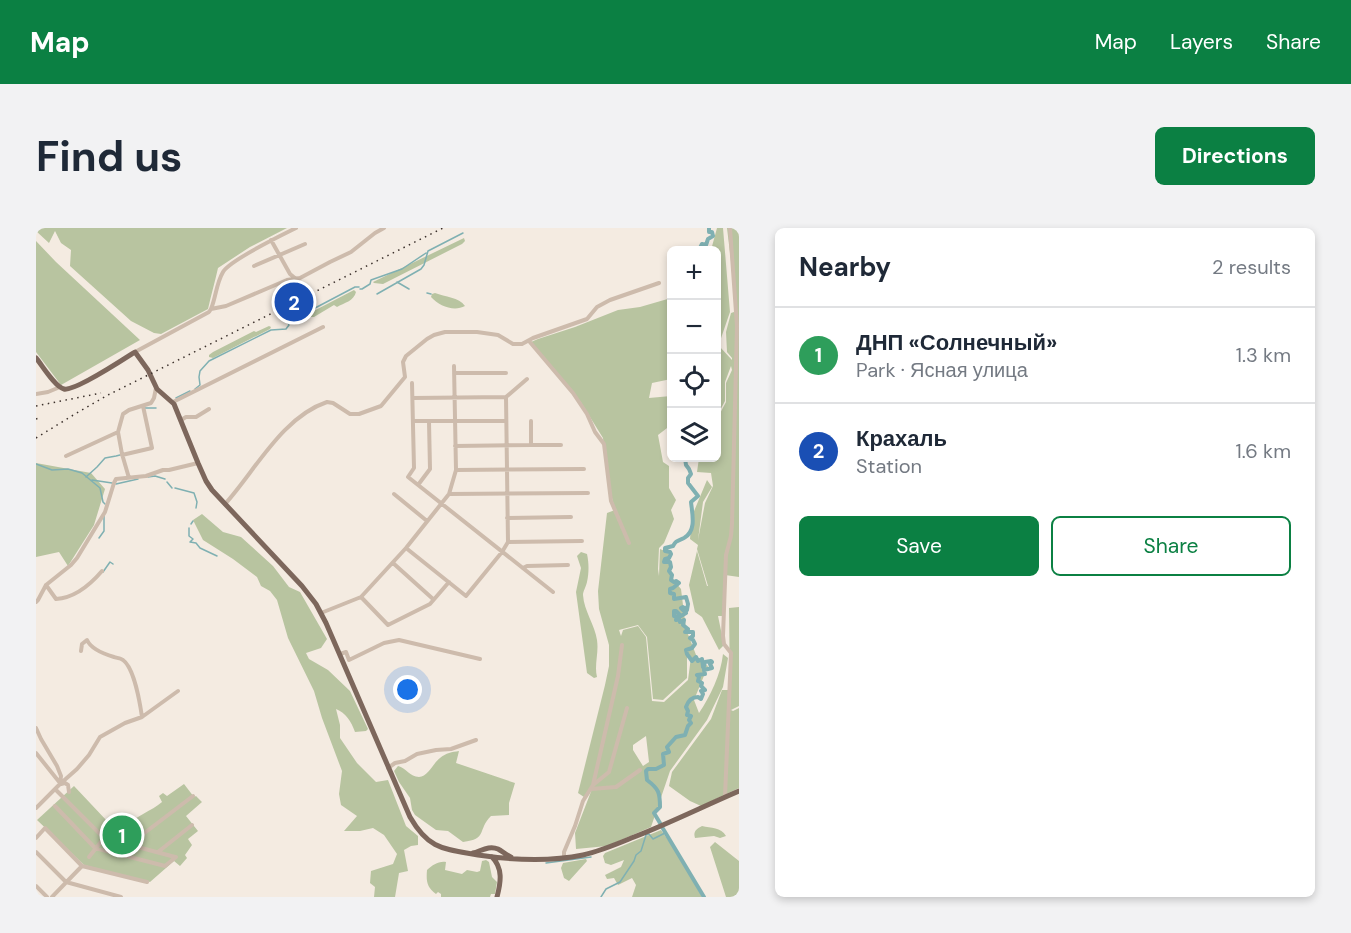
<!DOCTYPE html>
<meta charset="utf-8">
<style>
body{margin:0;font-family:"DM Sans",sans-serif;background:#f2f2f3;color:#1f2937}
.controls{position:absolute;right:18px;top:18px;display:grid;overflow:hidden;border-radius:9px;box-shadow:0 3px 9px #0003}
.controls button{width:54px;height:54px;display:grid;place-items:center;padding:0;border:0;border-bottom:2px solid #e0e1e3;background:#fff;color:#1f2937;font:30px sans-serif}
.you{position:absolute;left:372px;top:462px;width:21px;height:21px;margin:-15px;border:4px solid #fff;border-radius:50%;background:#1a73e8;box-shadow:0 0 0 9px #1a73e833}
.badge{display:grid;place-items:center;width:39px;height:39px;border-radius:50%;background:#0b8043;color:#fff;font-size:20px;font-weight:700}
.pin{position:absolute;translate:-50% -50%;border:3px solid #fff;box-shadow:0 2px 6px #0006}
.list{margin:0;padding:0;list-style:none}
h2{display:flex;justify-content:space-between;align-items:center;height:78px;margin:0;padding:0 24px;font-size:26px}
h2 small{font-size:20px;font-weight:400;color:#747a83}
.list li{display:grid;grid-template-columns:39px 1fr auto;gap:18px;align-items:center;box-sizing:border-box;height:96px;padding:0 24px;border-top:2px solid #e0e1e3}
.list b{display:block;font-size:22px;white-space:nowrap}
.list p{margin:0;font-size:20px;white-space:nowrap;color:#747a83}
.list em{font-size:20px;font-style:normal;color:#747a83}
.actions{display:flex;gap:12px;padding:18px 24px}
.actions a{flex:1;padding:14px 0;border:2px solid #0b8043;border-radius:9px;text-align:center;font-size:21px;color:#0b8043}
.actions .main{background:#0b8043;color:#fff}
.icon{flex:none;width:33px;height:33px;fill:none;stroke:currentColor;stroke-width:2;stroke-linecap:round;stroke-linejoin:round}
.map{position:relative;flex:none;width:703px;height:669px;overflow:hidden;border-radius:9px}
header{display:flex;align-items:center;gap:36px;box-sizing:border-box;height:84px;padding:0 30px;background:#0b8043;color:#fff}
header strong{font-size:28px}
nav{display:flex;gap:33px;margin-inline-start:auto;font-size:21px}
.intro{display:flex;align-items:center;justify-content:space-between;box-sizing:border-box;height:144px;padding:0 36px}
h1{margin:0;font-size:42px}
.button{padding:15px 27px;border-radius:9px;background:#0b8043;color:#fff;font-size:21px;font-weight:700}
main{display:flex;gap:36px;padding:0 36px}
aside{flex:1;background:#fff;border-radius:9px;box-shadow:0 3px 9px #0003}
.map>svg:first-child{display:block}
.green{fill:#b8c4a0;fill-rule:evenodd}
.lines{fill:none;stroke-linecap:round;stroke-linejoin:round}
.stream{stroke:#7fb0b2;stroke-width:1.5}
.river{stroke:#7fb0b2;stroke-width:4}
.minor{stroke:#cdbbac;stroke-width:4}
.major{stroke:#7d675c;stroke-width:5}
.rail{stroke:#3b302b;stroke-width:1.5;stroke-dasharray:1.5 4.5;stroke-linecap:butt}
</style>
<header>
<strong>Map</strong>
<nav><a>Map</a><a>Layers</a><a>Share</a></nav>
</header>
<div class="intro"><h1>Find us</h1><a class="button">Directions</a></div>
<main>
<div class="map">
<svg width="703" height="669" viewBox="0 0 703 669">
<rect width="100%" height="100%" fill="#f4ebe1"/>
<path class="green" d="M0,0H251L214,19L182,40C179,54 175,67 172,81L125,106L118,105L95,93L34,38L35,22L25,15L19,3L13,15L0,3Z
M681,0H687L694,84L683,116L681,117L680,22H675Z
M691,0H703V349L689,347L687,388H682L688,417L683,422L666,389L659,384L653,357L661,323L671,358H672L661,321L662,317L654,311L656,288L671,252L676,259L667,274L662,312L669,275L677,258L675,245L661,244L663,230H680L681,191L690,174V155L696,142L695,138L689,154V173L681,188V134L684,119L696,132V130L691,124L690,104L695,85L701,83Z
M428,10L429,13L426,16L347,56L338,55L337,54Z
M0,13L20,34L104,112L25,157L0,124Z
M318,62L320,64C318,73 308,75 301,79L298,77L278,89H271L270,87Z
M399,65C409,69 423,69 429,78C418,84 403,78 395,69L396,66Z
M635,70V151L616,155L613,170L635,168V197L622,207L627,234L633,238V260L640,272L635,282L638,291L628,315L623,320L622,341L623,348L624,321L634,325V348L645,361L650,401L662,432L672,438L658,472L663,485C674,469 685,446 687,426L692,430L687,459L671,492L634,543L615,599L571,618L540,621L539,605L556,561L548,569L542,565L569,457L573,438V417L563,381L562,363L571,285L579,282L571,250L567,210L544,173L495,114L502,111L539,99L582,82L604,79ZM602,397L611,409L617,471L627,472L651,450V425L655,429L652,452L628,474L616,473L610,409L602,398L587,402L585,408L583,402ZM610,508L613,534L607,538L597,522V517Z
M233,98L235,99L234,101L177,130L173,129V127L177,124L218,103L220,104Z
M0,235L55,245L69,261L58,297L32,338L23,324L0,329Z
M166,286L187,304L205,309L237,338L253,359L264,364L291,411L285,420L270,425L273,431L292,442L314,463L332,501L330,503L319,504C315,493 310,485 300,481L304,497V510L321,535L340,554L352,552L370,598L382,608V617L375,618L368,622L372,643L363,645L359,669H338L339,659L334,655L335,643L357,636L361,626L348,607L337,600L324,603H308L321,588L305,577L303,566L306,543L286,490L278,463L252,410L241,372L234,363L225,358L221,349L197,331L167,312L157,292Z
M545,324L551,326C553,335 553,345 551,354C550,359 547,363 547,367C548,383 559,397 561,412C563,425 558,437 561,449L558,450L551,445L540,364L545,340L541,328Z
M703,379V478L695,482L697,483L703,480V560L665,578L654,573L633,558L636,544L675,491L686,462H694L693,380Z
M423,523L420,535L479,555L473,575V587L455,588C441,602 452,611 427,614L412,603L400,602L379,587L376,582L374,570L363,554L358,543L362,538C370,540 374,549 383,549C392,549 397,535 404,530C410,525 416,524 423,523Z
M148,556L158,569L160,568L166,574L150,588L162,603L152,611L156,617L149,627L151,630L144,638L138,633L114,654L48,637L1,592L38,558L71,593L78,588L90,597C101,588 115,583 126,574L123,568L127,565L131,568Z
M666,598C675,600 685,599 690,608L684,610L678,608L659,610C657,604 660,601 666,598Z
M625,602L644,629L666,669H596L600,657L596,650L582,657L578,650L571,651L569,647L585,639L588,632L575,637L569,635L567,628L569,625Z
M679,614L703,633V669H690L674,619Z
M550,631L551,633L533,653L528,650L525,640L527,635Z
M450,632L453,634L456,649L461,654L459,666H455L454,669H405V666L402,664L400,666C391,659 390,654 391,642C397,637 402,633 410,634L409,642L426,646L431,642L441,644L444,643L446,633Z"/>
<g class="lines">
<path class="stream" d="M361,54L373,61
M324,61H326L334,56L335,52L366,41L390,25
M391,65L395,66
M341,66L385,41L388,37L392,23L427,5
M159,161L164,157L163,149L164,143L173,133L235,102L250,101L253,97L251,92L253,91L281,79L319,59H323
M140,170L154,163
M109,180H120
M0,236L16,242L32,241L46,245L64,260L67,274L69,276
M50,249L61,239L69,230L80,228L84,227
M112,249L119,248L129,251
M56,252L76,255
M131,254L136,260
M80,256L102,251
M139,260L158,265L161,274L160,280
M155,296L157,293
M153,300V308L157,311L154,314L160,315L164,320L181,328
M63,310L68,303V288
M67,344L74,334L77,336
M510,635L555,629
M565,669L570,661L584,654L598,633L600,627L605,623L610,607L613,606L617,611L629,605"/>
<path class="river" d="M663,22L666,16L670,17L672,11L677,8L676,4H673V0
M636,206V208
M624,595L618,585L624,579C624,565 623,561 611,552L610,543L612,541H620L628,537L627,526L633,524L631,519L640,509L649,507L652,498L655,495L653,492L655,488L651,487L652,483L650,479C652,473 655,469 662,469L665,471L667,466L665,463H667L669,462L665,458L666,455L662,453L663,449L661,447L669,446L668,442L676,440L674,436L676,434L675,433L669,434L668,438L667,439L666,431L662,433L660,429L656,433L651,426L650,422L656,420L659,416L657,412L654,410L657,408V404H649L652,401L647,397L648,392L644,394L643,391L640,392L641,389L638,388V383H640L645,388L650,385L645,380L647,379L651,382L652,376L650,369L638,371V366L634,365V361L637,360L643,355L640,353L638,354L635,352L636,347L633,343L635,339L634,334H628L629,331L633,330L635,326L634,324L629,323V320L637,318C640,312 642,313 648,310C661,303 656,285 655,274L662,268L652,255V250L655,246L653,241L650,237L649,230
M626,599L668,669"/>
<path class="minor" d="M235,12L254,46L260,51L267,63
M218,38L269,16
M175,81L190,78L251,52L264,50L294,34L315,24L339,5L348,0
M493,113L537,165L551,186L559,204L568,216L575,273L593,315
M99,124L173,84L175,81C180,69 180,56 187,44C194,32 246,7 260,0
M418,145H470
M376,155L378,240L372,249L517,364
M0,166L12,164L24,159
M377,170L470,169L491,151
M137,174L287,99
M145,192L150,189H160L173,181
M377,193H470
M82,204L86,226L93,250
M495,217H525
M419,218L495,217V193
M86,227L116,220L107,178
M30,228L82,204L87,186L93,182L115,175L118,170L120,160
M420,242L548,241
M382,257L394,241L393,194
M358,266L391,293
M413,266L552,265
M189,276C219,243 246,189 291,174L297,175L314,186H323L345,178L369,149L367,134L370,128L391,111L398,107L409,104H441L462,107L477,116H486L497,110L551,91L561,79L574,72L623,55
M471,290L535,289
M472,314L546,313
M370,320L430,368L466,324L472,314L470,169
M357,335L397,371
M487,340L491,338L532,337
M10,357L20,371C38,370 54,357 66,343
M325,369L352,397L394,376L413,354
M0,374L2,372L10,357L35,337L41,330L69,284L78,255L80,251L110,248L127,242H133L162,235
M285,385L325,369L370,320L413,266L420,242L418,138
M45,423L46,416L51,412C55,421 68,426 78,429C80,430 85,430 87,432C98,440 104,475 106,489
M304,426L310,424L313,432L348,415L363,412L444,431
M0,500L5,511L21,538L25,548L24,556L0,580
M0,525L24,555
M352,540L359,535L369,533L381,526L400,522L415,521L440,512
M24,556L41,541L53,527L64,509L89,495L106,489L142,463
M25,556L29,555L32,557L33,564
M557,557L573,544L591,480
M19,561L68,610L139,629
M555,561L580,559L604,542
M689,569L695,425L688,416L687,408L690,327L695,308L696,296L701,98L694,0
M19,578L59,620L129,638L140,629
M0,610L9,600L46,638L111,654
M94,616L157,568
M0,624L30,654L85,669
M122,624L156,597
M53,629L68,610
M528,629V624L539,598L547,573L557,557L582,448L586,417
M0,658L11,669
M16,669L46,638"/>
<path class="major" d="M0,130C6,137 19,159 28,161C38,164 88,131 99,124L112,142L121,161L138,176L162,235L170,253L176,262L266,358L280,376L290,395L374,589C393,622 408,621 442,627C476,632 513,634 547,627C565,623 581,616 598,609C634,595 668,578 703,563
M437,625C445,623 453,617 462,621C466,623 470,627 475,629
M456,629C467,640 465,654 461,669"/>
<path class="rail" d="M0,178L65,165
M0,191L3,190
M0,210L39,186L72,167L407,0"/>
</g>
</svg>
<div class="controls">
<button>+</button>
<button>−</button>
<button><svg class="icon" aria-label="locate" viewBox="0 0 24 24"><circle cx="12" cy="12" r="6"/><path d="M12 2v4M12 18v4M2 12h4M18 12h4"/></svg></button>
<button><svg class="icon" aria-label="layers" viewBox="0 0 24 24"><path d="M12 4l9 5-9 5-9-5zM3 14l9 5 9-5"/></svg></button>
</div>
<div class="you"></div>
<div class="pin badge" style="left:86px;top:607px;background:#2e9e5b">1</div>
<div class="pin badge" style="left:258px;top:74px;background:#1a4fb4">2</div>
</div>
<aside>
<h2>Nearby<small>2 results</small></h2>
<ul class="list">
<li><span class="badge" style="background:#2e9e5b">1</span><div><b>ДНП «Солнечный»</b><p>Park · Ясная улица</p></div><em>1.3 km</em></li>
<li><span class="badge" style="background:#1a4fb4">2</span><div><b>Крахаль</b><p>Station</p></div><em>1.6 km</em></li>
</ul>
<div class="actions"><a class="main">Save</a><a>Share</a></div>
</aside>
</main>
